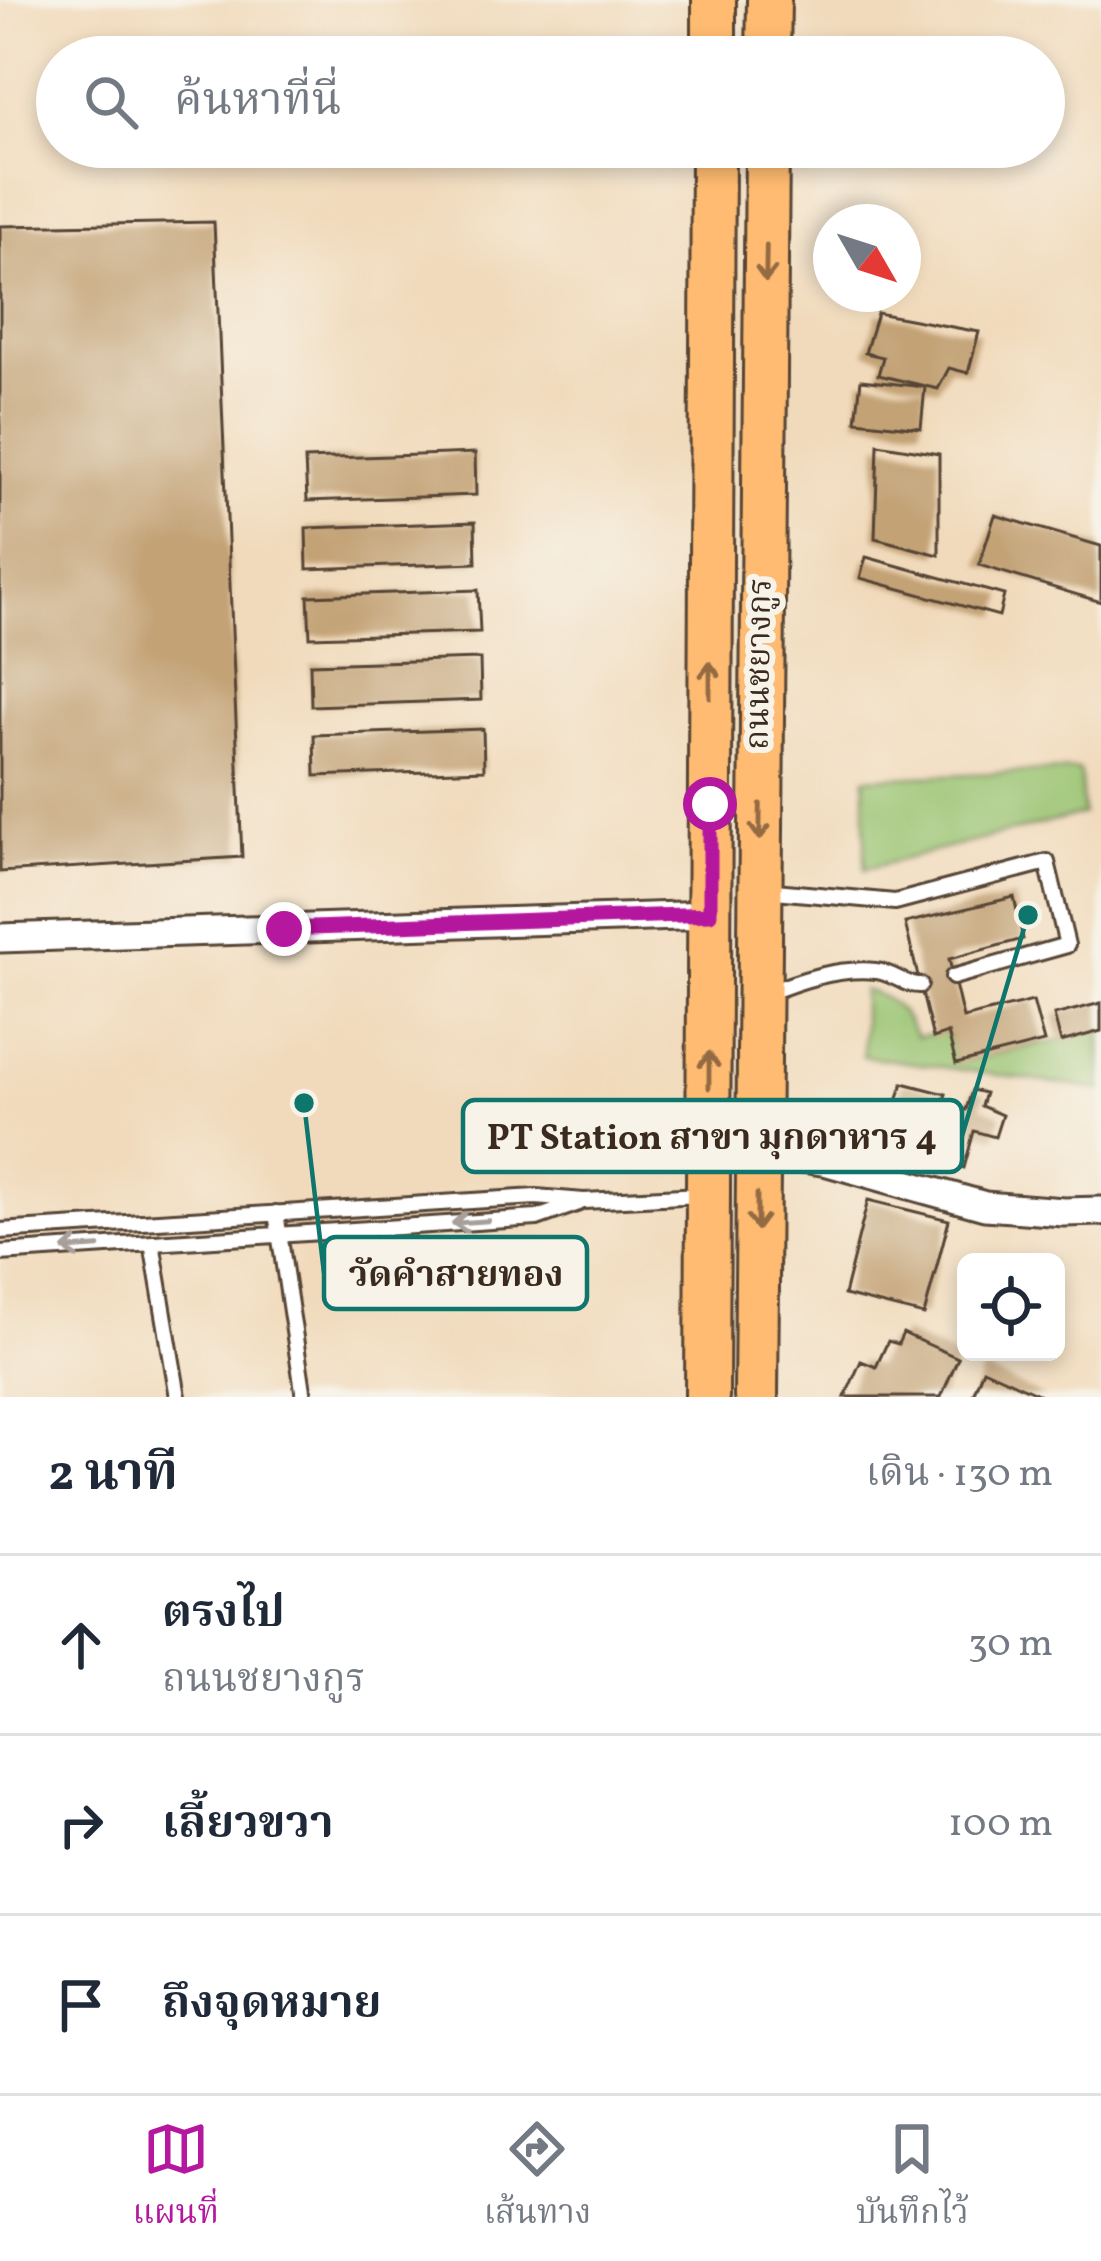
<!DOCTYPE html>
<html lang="th">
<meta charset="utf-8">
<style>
body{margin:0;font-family:Vollkorn,"Noto Serif Thai",serif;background:#f6f6f7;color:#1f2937}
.controls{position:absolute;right:36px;bottom:36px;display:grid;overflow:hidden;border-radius:18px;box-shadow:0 6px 18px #0003}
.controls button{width:108px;height:108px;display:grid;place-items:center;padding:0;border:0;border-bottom:3px solid #e0e1e3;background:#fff;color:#1f2937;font:60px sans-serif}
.compass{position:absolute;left:813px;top:204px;width:108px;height:108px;border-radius:50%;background:#fff;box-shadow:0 6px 18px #0003;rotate:129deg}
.stop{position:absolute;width:36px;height:36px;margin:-27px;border:9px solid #b5179e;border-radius:50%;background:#fff}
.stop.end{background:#b5179e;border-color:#fff;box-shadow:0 3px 12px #0008}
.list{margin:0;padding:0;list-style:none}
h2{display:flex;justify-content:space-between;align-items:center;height:156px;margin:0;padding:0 48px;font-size:51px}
h2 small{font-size:39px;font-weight:400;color:#747a83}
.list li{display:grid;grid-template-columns:78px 1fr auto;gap:36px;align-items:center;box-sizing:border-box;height:180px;padding:0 48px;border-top:3px solid #e0e1e3}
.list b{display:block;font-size:45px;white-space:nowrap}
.list p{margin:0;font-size:39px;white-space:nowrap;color:#747a83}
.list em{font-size:39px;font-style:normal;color:#747a83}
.icon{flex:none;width:66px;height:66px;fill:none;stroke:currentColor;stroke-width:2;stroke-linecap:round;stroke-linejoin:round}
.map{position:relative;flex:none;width:1101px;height:1397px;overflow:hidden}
.search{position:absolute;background:#fff;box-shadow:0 6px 18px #0003;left:36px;right:36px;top:36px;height:132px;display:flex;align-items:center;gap:30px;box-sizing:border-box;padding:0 42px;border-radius:66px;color:#747a83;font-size:45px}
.sheet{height:696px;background:#fff}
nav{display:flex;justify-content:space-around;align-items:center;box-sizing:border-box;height:168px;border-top:3px solid #e0e1e3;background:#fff;font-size:33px;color:#747a83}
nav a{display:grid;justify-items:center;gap:6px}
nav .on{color:#b5179e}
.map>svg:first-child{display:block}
.green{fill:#98c370;stroke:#6a7647;stroke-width:3}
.building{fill:#c3a276}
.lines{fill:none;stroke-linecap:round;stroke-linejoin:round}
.lane-casing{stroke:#564436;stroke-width:20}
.street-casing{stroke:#564436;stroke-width:33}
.primary-casing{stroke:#564436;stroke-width:48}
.lane{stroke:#fff;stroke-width:14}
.street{stroke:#fff;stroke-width:27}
.primary{stroke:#ffbb71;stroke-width:42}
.oneway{stroke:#936b43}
.oneway2{stroke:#a79f9a}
.route{stroke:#b5179e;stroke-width:15}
.labels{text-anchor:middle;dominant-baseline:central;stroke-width:12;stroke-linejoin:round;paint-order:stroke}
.street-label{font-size:33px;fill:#3b2a1e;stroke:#f7f3e8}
.leader{fill:none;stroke:#0f766e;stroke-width:4.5}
.callout-dot{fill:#0f766e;stroke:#f7f3e8;stroke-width:4.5}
.callout{fill:#f7f3e8;stroke:#0f766e;stroke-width:4.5}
.callout-label{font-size:36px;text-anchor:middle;font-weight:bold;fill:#3b2a1e}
</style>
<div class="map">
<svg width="1101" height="1397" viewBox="0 0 1101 1397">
<rect width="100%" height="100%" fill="#f7f3e8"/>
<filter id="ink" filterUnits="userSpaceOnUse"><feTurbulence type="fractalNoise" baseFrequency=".00833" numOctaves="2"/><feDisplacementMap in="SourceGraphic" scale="24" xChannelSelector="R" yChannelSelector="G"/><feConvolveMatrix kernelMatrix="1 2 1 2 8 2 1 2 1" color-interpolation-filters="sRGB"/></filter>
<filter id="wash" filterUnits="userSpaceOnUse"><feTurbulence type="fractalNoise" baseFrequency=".004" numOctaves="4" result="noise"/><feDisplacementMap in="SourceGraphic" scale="48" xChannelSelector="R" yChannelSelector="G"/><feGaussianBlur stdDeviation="2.7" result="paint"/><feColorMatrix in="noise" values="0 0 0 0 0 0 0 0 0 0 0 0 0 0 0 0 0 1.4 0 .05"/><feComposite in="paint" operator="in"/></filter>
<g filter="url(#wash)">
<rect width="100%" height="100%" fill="#f1dabb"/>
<path class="green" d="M1080,770L1083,814L865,869V778Z
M863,990C890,995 905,1013 916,1037L948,1033L957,1063L1101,1031V1090L863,1056Z"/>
<g id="blocks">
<path class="building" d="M214,222L242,857L0,872V226Z
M877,313L979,332L968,373L949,368L938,389L878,375L883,357L865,353Z
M861,380L925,387L921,428L856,421Z
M878,444L939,454V555L875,538Z
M475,453L476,495L307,501L305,459Z
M995,515L1101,546V602L979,565Z
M475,522L476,563L307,569L306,528Z
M866,557L1004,595L999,616L860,578Z
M478,590L480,632L310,637L308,596Z
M480,659L481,700L311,706L310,664Z
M483,729L484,770L315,776L314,735Z
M1014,897L1023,939L949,959L963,1018L1033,1001L1044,1042L956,1064L948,1033L933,1038L905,923Z
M1101,1003V1031L1061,1042L1054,1015Z
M903,1083L946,1094L943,1103L937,1102L933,1119L950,1123L954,1107L966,1110L972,1090L985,1093L981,1106L1002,1115L995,1137L974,1131L964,1168L939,1162L941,1154L880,1141L888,1108L894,1109Z
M868,1200L949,1220L924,1315L844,1295Z
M903,1333L958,1358L941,1397H845L861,1361L876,1367L888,1341L898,1344Z
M983,1369L1045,1397H972Z"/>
</g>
</g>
<g filter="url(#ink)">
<use href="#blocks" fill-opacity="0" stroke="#564436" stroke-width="3"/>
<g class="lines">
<defs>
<path id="lane" d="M764,890L895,902L1047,862L1067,945L953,977
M763,995C797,981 838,967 876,971C892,972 904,986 920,985
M276,1213L304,1397
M0,1231L536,1197L584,1201L701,1195
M152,1243L178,1397
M0,1253L537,1218L579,1203"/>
<path id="street" d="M0,938L710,915
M758,1151L828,1162L985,1206L1064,1212L1101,1211"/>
<path id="primary" d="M714,57V0
M768,57L769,0
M707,1397L713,147
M756,1397L767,147"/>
</defs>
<use href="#lane" class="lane-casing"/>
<use href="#street" class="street-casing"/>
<use href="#primary" class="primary-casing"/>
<use href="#lane" class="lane"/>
<use href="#street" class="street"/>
<use href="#primary" class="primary"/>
</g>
<defs><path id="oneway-shaft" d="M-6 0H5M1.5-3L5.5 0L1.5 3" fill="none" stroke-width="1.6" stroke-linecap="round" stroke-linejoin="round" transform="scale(3)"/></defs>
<g class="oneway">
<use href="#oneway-shaft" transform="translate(766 264) rotate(91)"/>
<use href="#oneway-shaft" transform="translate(710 680) rotate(-90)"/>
<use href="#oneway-shaft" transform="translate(760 822) rotate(91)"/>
<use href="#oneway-shaft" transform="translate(709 1070) rotate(-90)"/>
<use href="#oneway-shaft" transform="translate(757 1212) rotate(90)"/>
</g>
<g class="oneway2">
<use href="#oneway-shaft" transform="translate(470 1222) rotate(176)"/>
<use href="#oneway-shaft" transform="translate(81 1248) rotate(176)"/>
</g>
</g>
<g class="lines" filter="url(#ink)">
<path class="route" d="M284,929L710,914V804"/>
</g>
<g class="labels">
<g class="street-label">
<text transform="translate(761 664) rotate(-89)">ถนนชยางกูร</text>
</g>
</g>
<path class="leader" d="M1028 915L962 1136M304 1103L324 1273"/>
<g class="callout-dot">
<circle cx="1028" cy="915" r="12"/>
<circle cx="304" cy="1103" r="12"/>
</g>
<g class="callout">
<rect x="463" y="1100" width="499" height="72" rx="12"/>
<rect x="324" y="1237" width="263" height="72" rx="12"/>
</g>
<g class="callout-label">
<text x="712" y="1149">PT Station สาขา มุกดาหาร 4</text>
<text x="456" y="1286">วัดคำสายทอง</text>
</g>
</svg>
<div class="controls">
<button><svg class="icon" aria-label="locate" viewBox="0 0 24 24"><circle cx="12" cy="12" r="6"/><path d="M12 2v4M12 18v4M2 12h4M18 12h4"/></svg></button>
</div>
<svg class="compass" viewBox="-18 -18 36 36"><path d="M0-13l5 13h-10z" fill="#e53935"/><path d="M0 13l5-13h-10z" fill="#747a83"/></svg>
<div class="stop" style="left:710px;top:804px"></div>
<div class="stop end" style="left:284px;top:929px"></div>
<div class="search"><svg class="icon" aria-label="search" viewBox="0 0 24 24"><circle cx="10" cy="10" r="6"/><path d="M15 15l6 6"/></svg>ค้นหาที่นี่</div>
</div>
<section class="sheet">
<h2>2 นาที<small>เดิน · 130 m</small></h2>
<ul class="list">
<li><svg class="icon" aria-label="ahead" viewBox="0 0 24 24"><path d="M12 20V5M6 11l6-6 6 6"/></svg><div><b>ตรงไป</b><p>ถนนชยางกูร</p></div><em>30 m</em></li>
<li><svg class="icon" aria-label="right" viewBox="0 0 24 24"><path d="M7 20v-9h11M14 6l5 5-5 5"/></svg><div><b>เลี้ยวขวา</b></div><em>100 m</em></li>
<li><svg class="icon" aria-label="arrive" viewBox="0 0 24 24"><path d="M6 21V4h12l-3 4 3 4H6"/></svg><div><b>ถึงจุดหมาย</b></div></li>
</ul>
</section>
<nav>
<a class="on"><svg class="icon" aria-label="map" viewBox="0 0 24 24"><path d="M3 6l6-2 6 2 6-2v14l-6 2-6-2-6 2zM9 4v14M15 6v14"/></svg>แผนที่</a>
<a><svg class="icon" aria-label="directions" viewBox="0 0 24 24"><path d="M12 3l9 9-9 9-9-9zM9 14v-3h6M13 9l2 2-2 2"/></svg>เส้นทาง</a>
<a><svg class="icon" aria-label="saved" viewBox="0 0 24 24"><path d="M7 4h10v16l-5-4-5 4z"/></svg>บันทึกไว้</a>
</nav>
